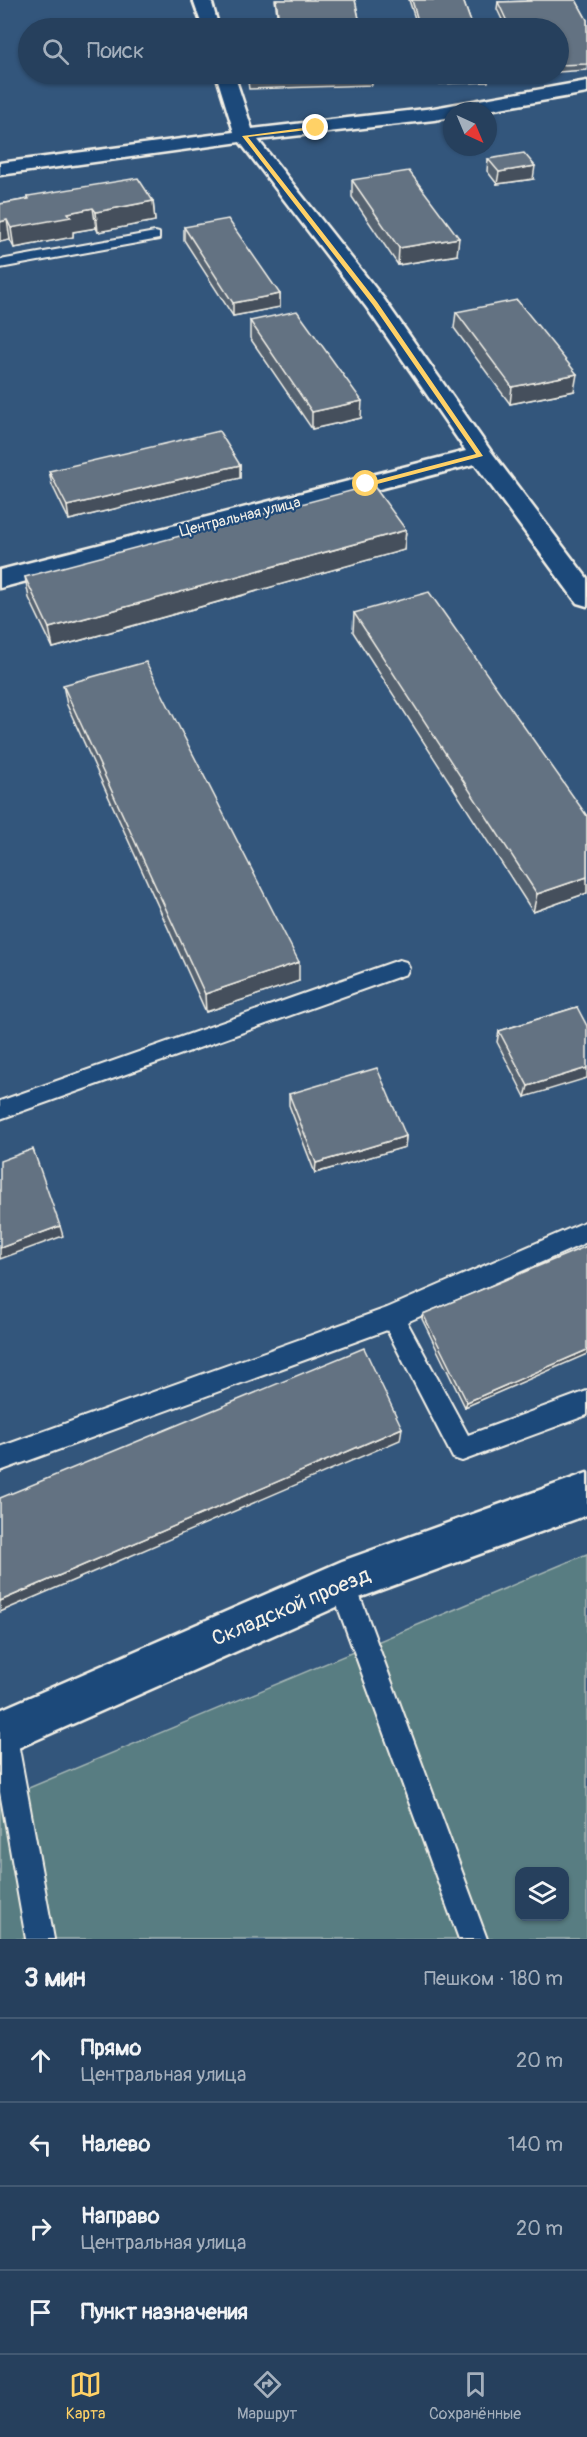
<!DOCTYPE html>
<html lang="ru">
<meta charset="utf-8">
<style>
body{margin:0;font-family:Pangolin,sans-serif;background:#324b66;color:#f1f3f6}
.controls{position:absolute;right:18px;bottom:18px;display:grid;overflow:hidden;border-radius:12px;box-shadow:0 2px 4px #0004}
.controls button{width:54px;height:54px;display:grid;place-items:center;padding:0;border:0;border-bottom:2px solid #425972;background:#26405d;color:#f1f3f6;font:30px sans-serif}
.compass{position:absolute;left:443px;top:102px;width:54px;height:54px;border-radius:50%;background:#26405d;box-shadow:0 2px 4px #0004;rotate:136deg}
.stop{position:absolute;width:18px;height:18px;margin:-14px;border:4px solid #ffd166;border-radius:50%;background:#fff}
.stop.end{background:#ffd166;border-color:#fff;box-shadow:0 2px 6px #0008}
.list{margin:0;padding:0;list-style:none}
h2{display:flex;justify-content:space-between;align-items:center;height:78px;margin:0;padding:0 24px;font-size:26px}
h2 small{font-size:20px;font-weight:400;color:#a4afbc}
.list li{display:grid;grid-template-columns:39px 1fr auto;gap:18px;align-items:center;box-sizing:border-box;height:84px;padding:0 24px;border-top:2px solid #425972}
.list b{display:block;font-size:22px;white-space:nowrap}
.list p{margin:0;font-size:20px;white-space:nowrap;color:#a4afbc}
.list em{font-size:20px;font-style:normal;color:#a4afbc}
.icon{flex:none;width:33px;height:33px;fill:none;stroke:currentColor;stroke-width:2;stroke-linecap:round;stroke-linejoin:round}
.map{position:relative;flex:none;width:587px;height:1939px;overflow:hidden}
.search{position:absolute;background:#26405d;box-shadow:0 2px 4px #0004;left:18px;right:18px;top:18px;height:66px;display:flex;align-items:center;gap:15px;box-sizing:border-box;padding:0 21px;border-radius:33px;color:#a4afbc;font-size:22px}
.sheet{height:414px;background:#26405d}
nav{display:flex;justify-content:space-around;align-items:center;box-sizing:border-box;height:84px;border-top:2px solid #425972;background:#26405d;font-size:16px;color:#a4afbc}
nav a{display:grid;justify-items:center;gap:3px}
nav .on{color:#ffd166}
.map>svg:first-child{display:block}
.green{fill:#597d82;stroke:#a6b7b5;stroke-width:1.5;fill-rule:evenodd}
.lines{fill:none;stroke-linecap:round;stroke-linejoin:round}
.service-casing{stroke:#f4f1e8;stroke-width:4}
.minor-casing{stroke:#f4f1e8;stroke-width:5}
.service{fill:#1f4a7a;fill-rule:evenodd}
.minor{fill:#1f4a7a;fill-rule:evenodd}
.wall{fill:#556270;stroke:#f4f1e8;stroke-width:1.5}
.shaded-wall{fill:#45505b;stroke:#f4f1e8;stroke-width:1.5}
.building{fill:#637282;stroke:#f4f1e8;stroke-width:1.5}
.route{fill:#ffd166}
.labels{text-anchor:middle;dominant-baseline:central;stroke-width:4.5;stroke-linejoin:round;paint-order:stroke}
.far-street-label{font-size:15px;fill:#f4f1e8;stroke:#1f4a7a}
.near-street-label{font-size:21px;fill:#f4f1e8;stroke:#1f4a7a}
</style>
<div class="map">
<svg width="587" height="1939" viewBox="0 0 587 1939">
<rect width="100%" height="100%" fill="#33567c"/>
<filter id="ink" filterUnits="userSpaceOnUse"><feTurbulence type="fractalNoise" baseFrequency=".0167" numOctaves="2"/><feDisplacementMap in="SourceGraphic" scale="12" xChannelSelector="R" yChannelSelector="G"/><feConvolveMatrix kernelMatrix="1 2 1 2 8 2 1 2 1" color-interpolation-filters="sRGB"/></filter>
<g filter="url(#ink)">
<path class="green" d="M587,1554V1939H0V1800ZM520,1872H564V1916H520Z"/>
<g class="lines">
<defs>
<path id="service" d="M155,232L159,233V239L0,268V260Z
M399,960L406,962L409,968L406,974L0,1119V1101Z
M587,1221V1242L407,1322L468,1435L587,1391V1415L462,1461L453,1458L387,1330L0,1471V1447L387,1308Z
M342,1570L351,1574L355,1583L487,1939H459L329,1583L333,1574Z
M3,1719L13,1722L16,1732L54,1939H26L0,1792V1720Z"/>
<path id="minor" d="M193,0H211L219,28H203Z
M216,74H234L252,129L434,108L587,81V93L483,111H452V117L434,120L258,140L383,298L490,450L587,578V606L577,603L475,464L0,588V570L466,451L367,308L240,142L0,175V163L234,132Z
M587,1473V1515L348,1602L0,1756V1710L342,1561Z"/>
</defs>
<use href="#service" class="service-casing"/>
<use href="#minor" class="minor-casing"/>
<use href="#service" class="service"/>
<use href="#minor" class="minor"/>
</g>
<path class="wall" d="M275,0H355L361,28H279Z
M409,0H463L473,28H418Z
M527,0H576L587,20V70L558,72V28H506L497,9L498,2L527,1Z
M247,74H371L372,85L249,89Z
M431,74H488L489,75L488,82L434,84Z
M488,159L533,179L497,184L487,171Z
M352,180L457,255L398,265L352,197Z
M28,196L153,201L155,221L98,232L96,228L73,232V237L14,248L10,240L0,204L28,199Z
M184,227L280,294V307L233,316L184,240Z
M456,312L574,391L510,404L454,328Z
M250,321L361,418L312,429L250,338Z
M240,465V478L69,520L52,485L49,471Z
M406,530L404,550L53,648L29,598L25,577Z
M354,613L587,816V893L533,912L353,632Z
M63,685L299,981L206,1012L67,705Z
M577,1007L525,1097L497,1042L499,1031Z
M289,1094L406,1136L405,1147L315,1173L289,1105Z
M587,1246L465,1407L422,1319L423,1314Z"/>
<path class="shaded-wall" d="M535,166L533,179L497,184L499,172Z
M153,201L155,221L98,232L96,212Z
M93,208L96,228L73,232V237L14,248L11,228L68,213Z
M7,220L10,240L0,242V222Z
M459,238L457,255L398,265L399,248Z
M280,294V307L233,316V303Z
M577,374L574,391L510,404L512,387Z
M362,401L361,418L312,429V412Z
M240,465V478L69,520L67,506Z
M406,530L404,550L53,648L49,628Z
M587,877V893L533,912L537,894Z
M299,962V981L206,1012L205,994Z
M587,1068V1078L525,1097L528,1086Z
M406,1136L405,1147L315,1173L316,1163Z
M60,1226L63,1236L0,1259V1248Z
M587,1350V1354L465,1407L467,1402Z
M402,1428L400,1440L0,1612V1601Z"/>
<path class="building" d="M276,0H355L361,28H280Z
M412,0H463L473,28H420Z
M531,0H576L587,20V64L558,65V28H510L498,2L531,1Z
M248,74H371L372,78L249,82Z
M433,74H488L489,75L434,77Z
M524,153L535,166L499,172L488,159Z
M409,171L459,238L399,248L352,180Z
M138,178L153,201L96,212L93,208L68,213L71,217L11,228L7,220L0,222V204L29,199L28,196Z
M228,219L280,294L233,303L184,227Z
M517,300L577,374L512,387L456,312Z
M297,311L362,401L312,412L250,321Z
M219,431L240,465L67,506L49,471Z
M373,485L406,530L49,628L25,577Z
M429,592L587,816V877L537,894L354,613Z
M146,662L299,962L205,994L63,685Z
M577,1007L587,1026V1068L528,1086L499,1031Z
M377,1068L406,1136L316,1163L289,1094Z
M33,1149L60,1226L0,1248V1161Z
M587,1246V1350L467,1402L423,1314Z
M364,1348L402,1428L0,1601V1498Z"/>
</g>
<path class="route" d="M318,126L316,129L248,137L377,302L483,456L366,487L362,484L476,454L373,305L242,136Z"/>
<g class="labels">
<g class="far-street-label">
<text transform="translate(240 517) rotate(-14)">Центральная улица</text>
</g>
<g class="near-street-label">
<text transform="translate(291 1607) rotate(-23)">Складской проезд</text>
</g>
</g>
</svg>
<div class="controls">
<button><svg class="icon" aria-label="layers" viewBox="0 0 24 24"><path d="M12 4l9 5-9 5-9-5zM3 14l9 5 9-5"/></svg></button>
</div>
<svg class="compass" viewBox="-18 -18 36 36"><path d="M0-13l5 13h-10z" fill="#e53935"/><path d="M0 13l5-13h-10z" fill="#a4afbc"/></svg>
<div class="stop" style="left:366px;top:484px"></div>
<div class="stop end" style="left:316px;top:128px"></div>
<div class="search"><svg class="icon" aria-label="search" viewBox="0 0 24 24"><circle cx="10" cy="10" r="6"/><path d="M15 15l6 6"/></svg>Поиск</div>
</div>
<section class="sheet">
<h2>3 мин<small>Пешком · 180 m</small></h2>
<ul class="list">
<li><svg class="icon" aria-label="ahead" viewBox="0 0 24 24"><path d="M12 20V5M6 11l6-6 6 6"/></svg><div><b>Прямо</b><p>Центральная улица</p></div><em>20 m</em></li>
<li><svg class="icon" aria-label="left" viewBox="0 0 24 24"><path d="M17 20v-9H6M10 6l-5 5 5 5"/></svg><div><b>Налево</b></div><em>140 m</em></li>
<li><svg class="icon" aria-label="right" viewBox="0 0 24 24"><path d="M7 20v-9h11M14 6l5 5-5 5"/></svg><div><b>Направо</b><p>Центральная улица</p></div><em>20 m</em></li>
<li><svg class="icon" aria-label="arrive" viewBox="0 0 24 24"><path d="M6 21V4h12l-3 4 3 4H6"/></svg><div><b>Пункт назначения</b></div></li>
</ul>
</section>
<nav>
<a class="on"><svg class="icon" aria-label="map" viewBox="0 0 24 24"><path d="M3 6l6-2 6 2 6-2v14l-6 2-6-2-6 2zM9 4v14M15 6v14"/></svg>Карта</a>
<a><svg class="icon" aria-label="directions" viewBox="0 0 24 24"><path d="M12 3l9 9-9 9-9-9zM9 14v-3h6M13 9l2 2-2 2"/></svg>Маршрут</a>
<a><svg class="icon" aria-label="saved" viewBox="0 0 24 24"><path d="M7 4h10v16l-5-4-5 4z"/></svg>Сохранённые</a>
</nav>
